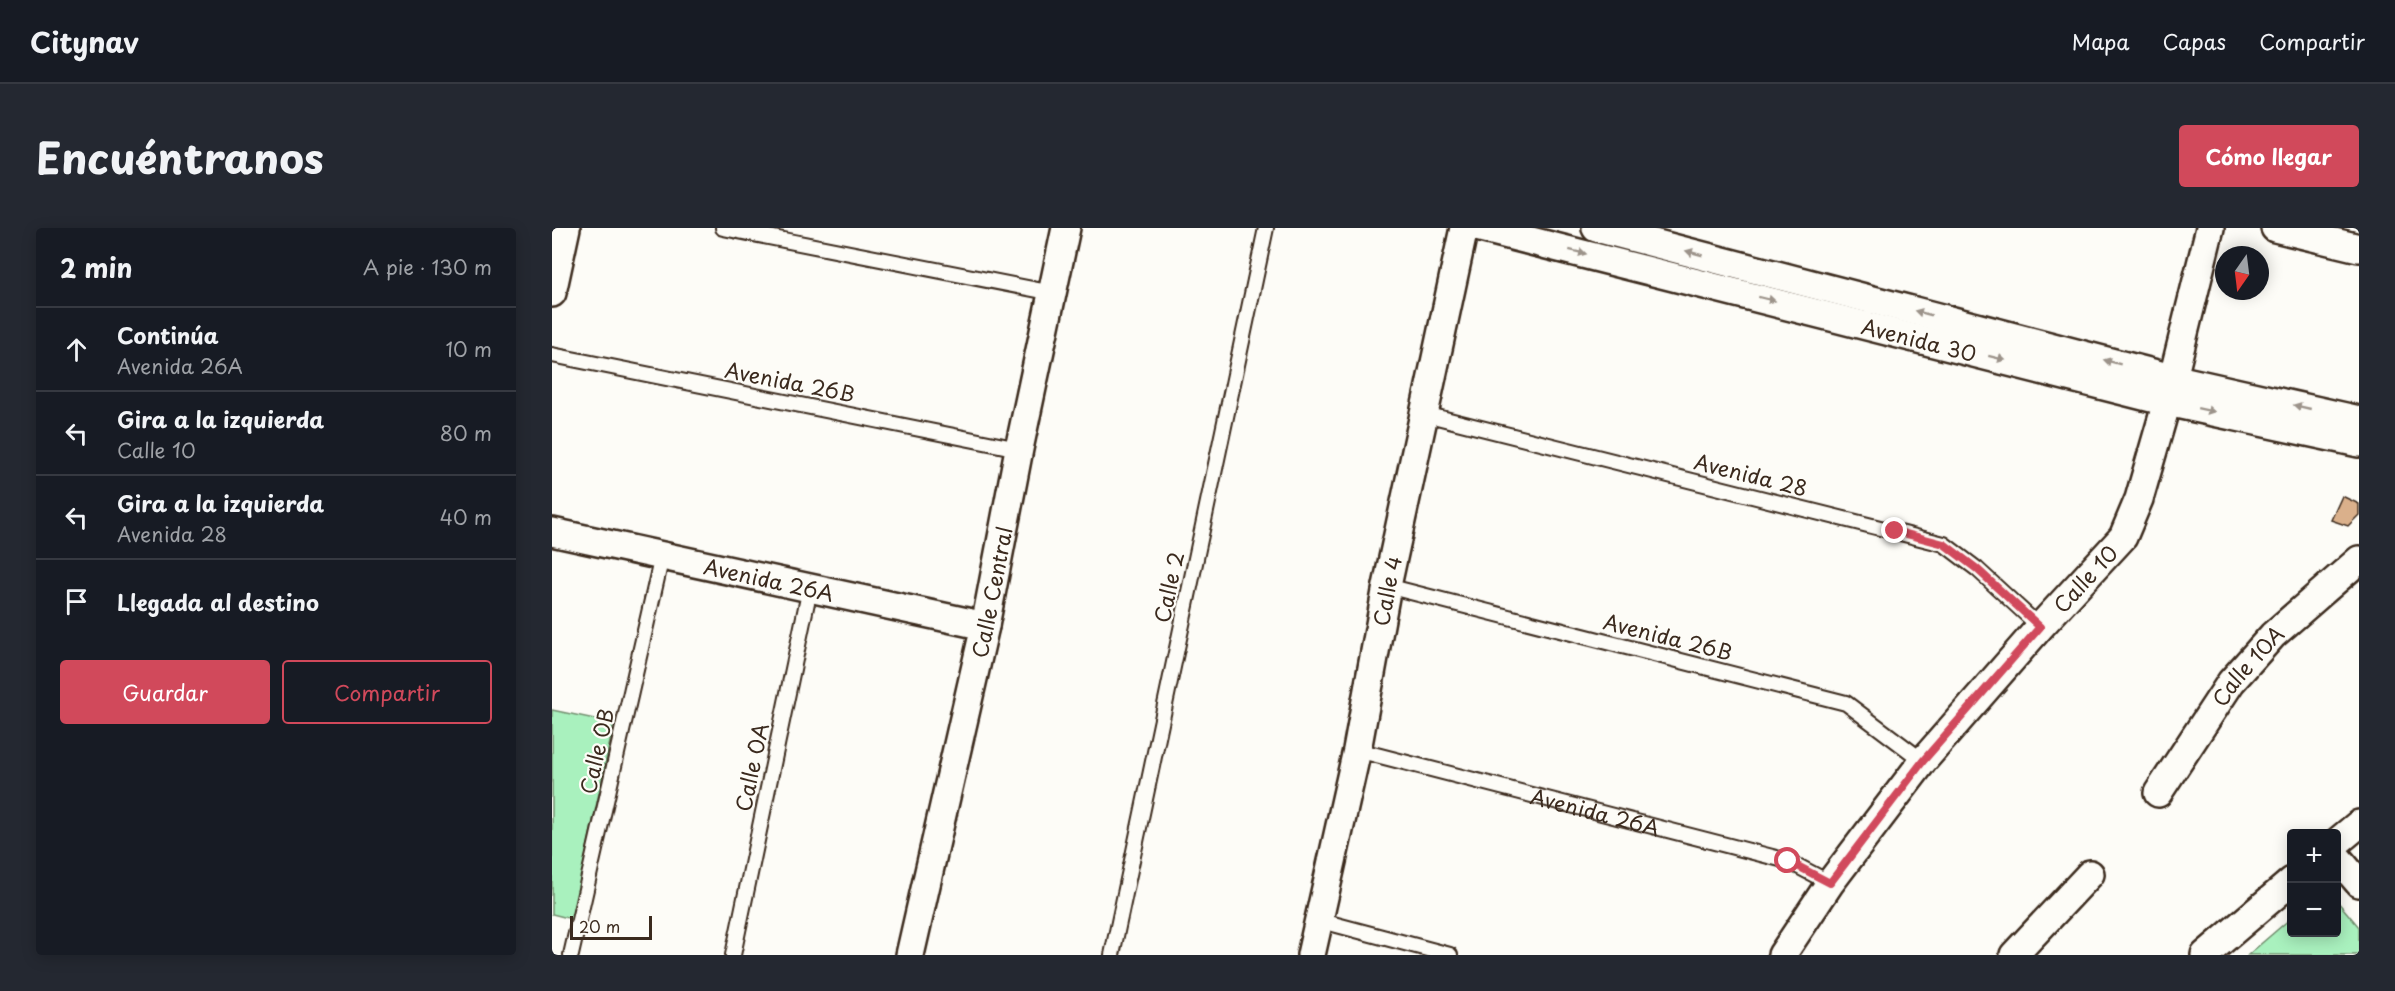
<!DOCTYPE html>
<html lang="es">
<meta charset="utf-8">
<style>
body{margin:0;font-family:"Playpen Sans",sans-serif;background:#242831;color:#f1f3f6}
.controls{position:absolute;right:18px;bottom:18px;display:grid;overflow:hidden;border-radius:6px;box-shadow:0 3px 15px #0003}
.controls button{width:54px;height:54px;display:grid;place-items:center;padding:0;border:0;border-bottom:2px solid #363941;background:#171b24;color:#f1f3f6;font:30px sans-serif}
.compass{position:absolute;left:1663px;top:18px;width:54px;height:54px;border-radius:50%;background:#171b24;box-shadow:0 3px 15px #0003;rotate:194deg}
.scale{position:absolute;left:18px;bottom:15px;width:82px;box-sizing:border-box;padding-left:6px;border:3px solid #3b2a1e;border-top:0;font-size:16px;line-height:21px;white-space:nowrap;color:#3b2a1e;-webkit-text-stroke:4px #fdfcf7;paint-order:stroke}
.stop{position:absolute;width:18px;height:18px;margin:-14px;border:4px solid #d1495b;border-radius:50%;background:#fff}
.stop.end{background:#d1495b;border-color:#fff;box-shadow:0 2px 6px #0008}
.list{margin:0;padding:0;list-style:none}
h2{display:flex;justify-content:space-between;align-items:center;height:78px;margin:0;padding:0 24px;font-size:26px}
h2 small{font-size:20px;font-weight:400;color:#9ea1a6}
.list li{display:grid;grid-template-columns:39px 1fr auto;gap:18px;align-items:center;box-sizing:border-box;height:84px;padding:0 24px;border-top:2px solid #363941}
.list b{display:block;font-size:22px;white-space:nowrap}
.list p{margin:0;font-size:20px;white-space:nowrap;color:#9ea1a6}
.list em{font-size:20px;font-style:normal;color:#9ea1a6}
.actions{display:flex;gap:12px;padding:18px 24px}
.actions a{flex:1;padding:14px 0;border:2px solid #d1495b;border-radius:6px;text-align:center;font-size:21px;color:#d1495b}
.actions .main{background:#d1495b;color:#fff}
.icon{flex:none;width:33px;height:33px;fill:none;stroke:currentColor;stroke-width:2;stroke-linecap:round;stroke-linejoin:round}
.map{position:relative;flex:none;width:1807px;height:727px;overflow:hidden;border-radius:6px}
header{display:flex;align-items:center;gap:36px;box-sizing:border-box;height:84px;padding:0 30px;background:#171b24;border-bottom:2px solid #363941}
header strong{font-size:28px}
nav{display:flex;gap:33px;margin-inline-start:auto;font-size:21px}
.intro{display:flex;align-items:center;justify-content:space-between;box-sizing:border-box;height:144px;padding:0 36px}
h1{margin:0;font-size:42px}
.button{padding:15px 27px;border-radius:6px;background:#d1495b;color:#fff;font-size:21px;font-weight:700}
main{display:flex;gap:36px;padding:0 36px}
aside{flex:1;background:#171b24;border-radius:6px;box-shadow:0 3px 15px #0003}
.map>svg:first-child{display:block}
.green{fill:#a9f1be;stroke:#728e6e;stroke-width:1.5}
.building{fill:#dab08b;stroke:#3b2a1e;stroke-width:1.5}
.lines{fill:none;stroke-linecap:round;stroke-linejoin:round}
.lane-casing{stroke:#3b2a1e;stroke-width:18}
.street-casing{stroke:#3b2a1e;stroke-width:32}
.lane{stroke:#fdfcf7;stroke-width:14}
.street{stroke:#fdfcf7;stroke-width:27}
.oneway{fill:#9c938a}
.route{stroke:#d1495b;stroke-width:8}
.labels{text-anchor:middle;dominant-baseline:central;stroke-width:4.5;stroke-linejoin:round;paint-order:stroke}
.street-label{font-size:21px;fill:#3b2a1e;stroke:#fdfcf7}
</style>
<header>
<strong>Citynav</strong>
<nav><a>Mapa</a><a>Capas</a><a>Compartir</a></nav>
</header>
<div class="intro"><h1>Encuéntranos</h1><a class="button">Cómo llegar</a></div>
<main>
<aside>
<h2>2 min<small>A pie · 130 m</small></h2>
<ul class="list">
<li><svg class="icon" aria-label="ahead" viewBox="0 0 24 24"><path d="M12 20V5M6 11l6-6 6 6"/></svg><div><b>Continúa</b><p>Avenida 26A</p></div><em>10 m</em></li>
<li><svg class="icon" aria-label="left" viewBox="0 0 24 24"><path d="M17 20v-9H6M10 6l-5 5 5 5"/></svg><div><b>Gira a la izquierda</b><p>Calle 10</p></div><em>80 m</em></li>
<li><svg class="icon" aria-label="left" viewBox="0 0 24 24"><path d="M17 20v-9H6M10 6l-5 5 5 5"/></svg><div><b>Gira a la izquierda</b><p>Avenida 28</p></div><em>40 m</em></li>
<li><svg class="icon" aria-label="arrive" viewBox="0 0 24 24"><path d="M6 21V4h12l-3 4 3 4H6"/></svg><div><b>Llegada al destino</b></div></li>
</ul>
<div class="actions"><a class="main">Guardar</a><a>Compartir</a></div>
</aside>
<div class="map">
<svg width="1807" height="727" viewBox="0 0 1807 727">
<rect width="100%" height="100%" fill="#fdfcf7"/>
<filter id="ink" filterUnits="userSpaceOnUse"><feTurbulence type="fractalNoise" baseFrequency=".0167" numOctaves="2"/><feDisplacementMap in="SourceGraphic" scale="12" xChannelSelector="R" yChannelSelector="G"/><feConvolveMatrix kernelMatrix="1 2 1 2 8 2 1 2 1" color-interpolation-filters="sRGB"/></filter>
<g filter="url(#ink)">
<path class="green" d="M0,482L62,495L20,691L0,686Z
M1785,673L1807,699V727H1696L1739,690L1740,704H1784Z"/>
<path class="building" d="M1790,268L1807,276V287L1796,298L1779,292Z"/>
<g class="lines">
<defs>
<g id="lane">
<path d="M171,0L501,65"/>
<path d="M0,127L467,221"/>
<path d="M873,186L1392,316L1425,341L1488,399"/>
<path d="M835,358L1294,475L1371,533"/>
<path id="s1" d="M805,522L1236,633L1278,655"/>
<path d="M766,692L898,727"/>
<path d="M19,727L110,328"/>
<path d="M181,727L258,360"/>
<path d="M560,727L714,0"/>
</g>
<g id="street">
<path id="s2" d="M928,0L1615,174L1807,215"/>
<path d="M1044,0L1620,150L1807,192"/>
<path d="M1723,0L1807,20"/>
<path d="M0,65L14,0"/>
<path id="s3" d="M0,304L433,398"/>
<path id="s4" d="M1606,565L1679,454L1721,407L1807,332"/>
<path d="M1784,615L1807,596"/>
<path d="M1784,628L1807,655"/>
<path id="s5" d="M358,727L433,398L467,221L514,0"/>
<path id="s6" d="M759,727L805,522L835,358L912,0"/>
<path id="s7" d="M1230,727L1278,655L1371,533L1488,399L1571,309L1587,271L1615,174L1658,0"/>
<path d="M1462,727L1538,646"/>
<path d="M1653,727L1740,653"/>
</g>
</defs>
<use href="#lane" class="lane-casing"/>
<use href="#street" class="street-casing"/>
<use href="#lane" class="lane"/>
<use href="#street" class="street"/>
</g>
<defs><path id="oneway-solid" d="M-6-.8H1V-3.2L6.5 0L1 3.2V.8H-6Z" transform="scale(1.5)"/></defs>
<g class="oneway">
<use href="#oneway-solid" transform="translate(1026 24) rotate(14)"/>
<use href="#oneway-solid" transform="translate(1142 25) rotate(-165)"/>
<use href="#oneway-solid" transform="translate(1215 71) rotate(14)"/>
<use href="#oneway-solid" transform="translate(1371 85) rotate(-165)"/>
<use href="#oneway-solid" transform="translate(1445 130) rotate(14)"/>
<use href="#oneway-solid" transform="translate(1560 134) rotate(-165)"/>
<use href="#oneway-solid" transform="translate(1750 179) rotate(-167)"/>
<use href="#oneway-solid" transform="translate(1654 182) rotate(12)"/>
</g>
</g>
<g class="lines" filter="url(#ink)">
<path class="route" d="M1236,633L1278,655L1371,533L1488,399L1425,341L1392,316L1343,303"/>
</g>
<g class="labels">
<g class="street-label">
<text stroke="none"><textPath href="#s2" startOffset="453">Avenida 30</textPath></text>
<text transform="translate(238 153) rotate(11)">Avenida 26B</text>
<text transform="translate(1199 246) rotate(14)">Avenida 28</text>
<text stroke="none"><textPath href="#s7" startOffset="484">Calle 10</textPath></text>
<text stroke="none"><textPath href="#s3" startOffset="222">Avenida 26A</textPath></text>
<text transform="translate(616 359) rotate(-78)">Calle 2</text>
<text stroke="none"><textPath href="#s6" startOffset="372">Calle 4</textPath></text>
<text stroke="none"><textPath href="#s5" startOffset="372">Calle Central</textPath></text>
<text transform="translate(1116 408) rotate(14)">Avenida 26B</text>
<text stroke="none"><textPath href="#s4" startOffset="156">Calle 10A</textPath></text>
<text transform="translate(44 523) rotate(-77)">Calle 0B</text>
<text transform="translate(199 539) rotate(-78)">Calle 0A</text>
<text stroke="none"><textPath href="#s1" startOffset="246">Avenida 26A</textPath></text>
</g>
</g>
</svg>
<div class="controls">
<button>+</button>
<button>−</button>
</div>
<svg class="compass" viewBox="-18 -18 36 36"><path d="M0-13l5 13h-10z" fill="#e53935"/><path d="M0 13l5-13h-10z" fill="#9ea1a6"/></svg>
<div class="scale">20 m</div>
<div class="stop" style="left:1236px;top:633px"></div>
<div class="stop end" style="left:1343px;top:303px"></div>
</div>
</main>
